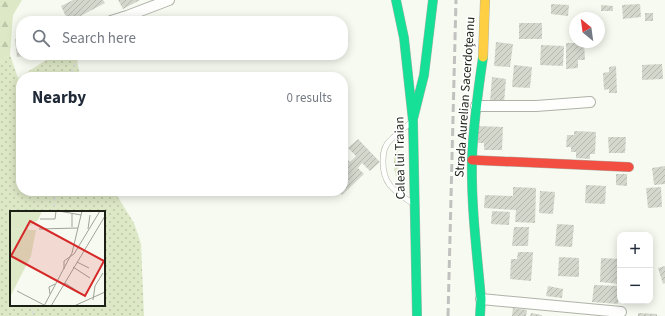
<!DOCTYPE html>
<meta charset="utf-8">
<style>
body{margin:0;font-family:"Source Sans 3",sans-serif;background:#f2f2f3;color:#1f2937}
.controls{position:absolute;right:12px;bottom:12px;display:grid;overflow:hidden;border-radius:8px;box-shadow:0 2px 10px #0003}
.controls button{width:36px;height:36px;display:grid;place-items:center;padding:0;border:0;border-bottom:1px solid #e0e1e3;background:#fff;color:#1f2937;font:20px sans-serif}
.compass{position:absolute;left:569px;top:12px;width:36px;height:36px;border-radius:50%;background:#fff;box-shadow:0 2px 10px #0003;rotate:331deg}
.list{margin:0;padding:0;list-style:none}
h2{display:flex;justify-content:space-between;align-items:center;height:52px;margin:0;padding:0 16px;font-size:17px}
h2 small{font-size:13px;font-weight:400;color:#747a83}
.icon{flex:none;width:22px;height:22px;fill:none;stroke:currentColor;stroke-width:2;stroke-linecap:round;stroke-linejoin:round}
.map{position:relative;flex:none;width:665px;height:316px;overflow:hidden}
.search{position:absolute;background:#fff;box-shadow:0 2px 10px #0003;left:16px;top:16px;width:332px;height:44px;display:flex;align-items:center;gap:10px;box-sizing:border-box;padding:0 14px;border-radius:16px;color:#747a83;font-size:15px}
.panel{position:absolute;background:#fff;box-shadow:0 2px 10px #0003;left:16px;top:72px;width:332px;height:124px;border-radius:16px}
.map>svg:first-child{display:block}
.grass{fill:url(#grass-dots);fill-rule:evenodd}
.forest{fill:url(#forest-firs)}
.building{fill:url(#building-hatch)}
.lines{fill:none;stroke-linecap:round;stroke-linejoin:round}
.lane-casing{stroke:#afb2a8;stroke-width:6}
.street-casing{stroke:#afb2a8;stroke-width:12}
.fast-casing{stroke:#afb2a8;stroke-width:10}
.slow-casing{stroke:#afb2a8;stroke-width:10}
.jam-casing{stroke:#afb2a8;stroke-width:10}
.path{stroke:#dcddd9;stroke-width:2;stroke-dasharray:3 3;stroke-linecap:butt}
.lane{stroke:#fefefd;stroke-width:5}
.street{stroke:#fefefd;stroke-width:10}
.fast{stroke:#16e098;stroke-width:9}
.slow{stroke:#ffcf43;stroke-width:9}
.jam{stroke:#f24e42;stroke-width:9}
.rail{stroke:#c1c2c0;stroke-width:3;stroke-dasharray:8 4;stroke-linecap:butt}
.labels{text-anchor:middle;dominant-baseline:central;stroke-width:3.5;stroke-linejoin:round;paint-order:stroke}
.street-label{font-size:13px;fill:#1d2115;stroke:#fff}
.inset-road{fill:none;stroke:#a0a398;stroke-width:1}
.view{fill:#d62828;fill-opacity:0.15;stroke:#d62828;stroke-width:2}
.inset-edge{fill:none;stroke:#1d2115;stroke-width:2}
</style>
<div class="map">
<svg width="665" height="316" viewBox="0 0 665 316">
<defs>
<pattern id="grass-dots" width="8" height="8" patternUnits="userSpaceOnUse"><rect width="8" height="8" fill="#dde8c6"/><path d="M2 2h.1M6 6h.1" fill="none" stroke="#bdc7a9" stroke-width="1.8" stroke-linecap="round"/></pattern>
<pattern id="forest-firs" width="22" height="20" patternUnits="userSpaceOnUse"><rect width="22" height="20" fill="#dde8c6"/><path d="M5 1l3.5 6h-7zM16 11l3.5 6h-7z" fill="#bdc7a9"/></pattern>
<pattern id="building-hatch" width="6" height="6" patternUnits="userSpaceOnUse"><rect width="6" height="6" fill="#d3d7cc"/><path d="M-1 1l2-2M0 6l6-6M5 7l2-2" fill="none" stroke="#b5b8ae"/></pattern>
</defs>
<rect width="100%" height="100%" fill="#f7faf0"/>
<path class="grass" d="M10,55L18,78L54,55H76L80,77H21V191H114L134,223L141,244L144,316H0V62ZM11,212H104V305H11Z
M398,148L399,181C393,174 392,155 398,148Z"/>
<path class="forest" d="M0,0H22L13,15L10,55L0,62Z"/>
<path class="building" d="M73,0H103L105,3L71,21H68L61,6Z
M118,0H140L123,9Z
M551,4L569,5L568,16L551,14Z
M640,4L641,17L623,19L622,5Z
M601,5L613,6V11H601Z
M586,13L596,14V18H586Z
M645,13H653V21H645Z
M519,23H542V39H519Z
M15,39H21V55L24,56L17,57Z
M496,42L513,44L510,67L494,66Z
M566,43H584L585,60H578V68L566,69Z
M541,45L564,46L563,66L540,65Z
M662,64L663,79L642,80V65Z
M514,65L532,67L530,88L512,87Z
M616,66L617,93H609V89L604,90L603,73L609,72V67Z
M492,77L506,79L504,103L490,102Z
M478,126L503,127L502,150H484V143H477Z
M574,131L596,132L595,154H590V159L576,158V152H571V147H566L567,135H574Z
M608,137H626L625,153H609Z
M358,139L380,162L370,171L362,163L358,168L364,174L342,195L338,191H343V158L345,157L350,162L356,156L348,148Z
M665,166V184L654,185L652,168Z
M616,174H627V186L616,185Z
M586,185L606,186L605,204L585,203Z
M513,187L536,188L535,223L515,222L516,210L484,208L485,195L513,196Z
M661,187L662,207L648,208L646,188Z
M540,191L555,192L553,214L539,213Z
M492,211L510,212L509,225L491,224Z
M557,224L574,225L572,247L555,246Z
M514,227H529L528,246H512Z
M518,252H533L531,281L510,279L511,259H517Z
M559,257L579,258V277L558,276Z
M601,258L620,259V284L600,282Z
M665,266V283L663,284L658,268Z
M594,285L620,286L618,304L592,302Z
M548,286L563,289L562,298L546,296Z
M513,308L527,310L526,316H512Z
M531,313L542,315V316H530Z
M638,313L657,314V316H638Z"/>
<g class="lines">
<defs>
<path id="lane" d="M410,123C403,130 393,136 387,144C383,150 383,156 383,162C383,185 395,191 412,203"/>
<path id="street" d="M111,21L127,16L169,0
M476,106H536L590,102
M481,299L621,312"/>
<path id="fast" d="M396,0L404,38L413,121L417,316
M413,119L424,75L433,0
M480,316L481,299C477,253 471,206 472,160C473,125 478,91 483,57"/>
<path id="slow" d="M483,57L485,0"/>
<path id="jam" d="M472,160L629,167"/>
</defs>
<use href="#lane" class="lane-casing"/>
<use href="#street" class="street-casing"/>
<use href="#fast" class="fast-casing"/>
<use href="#slow" class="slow-casing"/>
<use href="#jam" class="jam-casing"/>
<path class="path" d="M69,77L79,55
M52,212L54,207L56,191
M32,305L33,316"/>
<use href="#lane" class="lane"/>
<use href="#street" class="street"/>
<use href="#fast" class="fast"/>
<use href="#slow" class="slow"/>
<use href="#jam" class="jam"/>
<path class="rail" d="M448,316L456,0"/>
</g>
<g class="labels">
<g class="street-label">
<text transform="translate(465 97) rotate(-86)">Strada Aurelian Sacerdoțeanu</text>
<text transform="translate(400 158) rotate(-91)">Calea lui Traian</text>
</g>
</g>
<g transform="translate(10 211)">
<rect width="95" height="95" fill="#f7faf0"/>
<path d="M18,16V19H26L21,45L0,86V20Z" fill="#dde8c6"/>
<path d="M0,0H32L28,9L18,16L0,20Z" fill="#dde8c6"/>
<path class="inset-road" d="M49,0L71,4M30,8H45L46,0M62,16V3M29,18L68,17M78,18L80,4M67,51L79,57M63,56L80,67M54,58V50L64,43L90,0M55,72L70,82M7,80L34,94M40,83L39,76L45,73M83,89L85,75L93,62M34,95L62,42L72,0M41,95L95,5M64,95L95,81"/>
<path class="view" d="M20,10L94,50L75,85L1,45Z"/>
<rect width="95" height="95" class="inset-edge"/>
</g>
</svg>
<div class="controls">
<button>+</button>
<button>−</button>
</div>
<svg class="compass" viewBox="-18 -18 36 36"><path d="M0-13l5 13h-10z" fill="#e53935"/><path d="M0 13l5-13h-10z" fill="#747a83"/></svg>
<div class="search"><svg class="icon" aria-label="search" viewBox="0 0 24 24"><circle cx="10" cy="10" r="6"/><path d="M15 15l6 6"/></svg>Search here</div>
<section class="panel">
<h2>Nearby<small>0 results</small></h2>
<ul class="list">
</ul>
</section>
</div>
